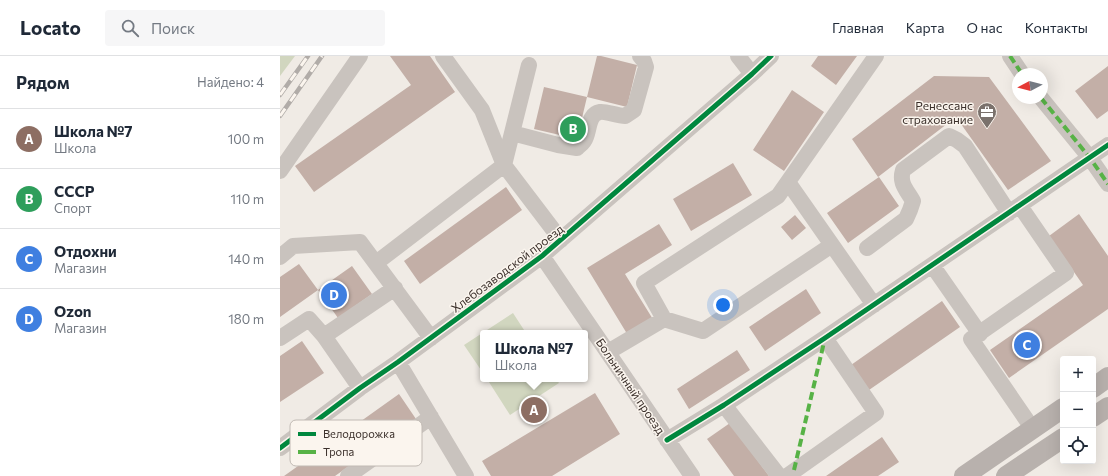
<!DOCTYPE html>
<html lang="ru">
<meta charset="utf-8">
<style>
body{margin:0;font-family:Commissioner,sans-serif;background:#f6f6f7;color:#1f2937}
.controls{position:absolute;right:12px;bottom:12px;display:grid;overflow:hidden;border-radius:4px;box-shadow:0 4px 16px #0002}
.controls button{width:36px;height:36px;display:grid;place-items:center;padding:0;border:0;border-bottom:1px solid #e0e1e3;background:#fff;color:#1f2937;font:20px sans-serif}
.compass{position:absolute;left:732px;top:12px;width:36px;height:36px;border-radius:50%;background:#fff;box-shadow:0 4px 16px #0002;rotate:263deg}
.you{position:absolute;left:443px;top:249px;width:14px;height:14px;margin:-10px;border:3px solid #fff;border-radius:50%;background:#1a73e8;box-shadow:0 0 0 6px #1a73e833}
.badge{display:grid;place-items:center;width:26px;height:26px;border-radius:50%;background:#0b8043;color:#fff;font-size:13px;font-weight:700}
.pin{position:absolute;translate:-50% -50%;border:2px solid #fff;box-shadow:0 1px 4px #0006}
.popup{position:absolute;left:200px;top:274px;width:108px;height:52px;box-sizing:border-box;display:grid;place-content:center;border-radius:4px;background:#fff;filter:drop-shadow(0 1px 3px #0005);font-size:13px;white-space:nowrap;color:#747a83}
.popup b{font-size:15px;color:#1f2937}
.popup::after{content:'';position:absolute;left:50%;top:100%;margin-left:-8px;border:8px solid transparent;border-top-color:#fff}
.list{margin:0;padding:0;list-style:none}
h2{display:flex;justify-content:space-between;align-items:center;height:52px;margin:0;padding:0 16px;font-size:17px}
h2 small{font-size:13px;font-weight:400;color:#747a83}
.list li{display:grid;grid-template-columns:26px 1fr auto;gap:12px;align-items:center;box-sizing:border-box;height:60px;padding:0 16px;border-top:1px solid #e0e1e3}
.list b{display:block;font-size:15px;white-space:nowrap}
.list p{margin:0;font-size:13px;white-space:nowrap;color:#747a83}
.list em{font-size:13px;font-style:normal;color:#747a83}
.icon{flex:none;width:22px;height:22px;fill:none;stroke:currentColor;stroke-width:2;stroke-linecap:round;stroke-linejoin:round}
.map{position:relative;flex:none;width:828px;height:420px;overflow:hidden}
header{display:flex;align-items:center;gap:24px;box-sizing:border-box;height:56px;padding:0 20px;background:#fff;border-bottom:1px solid #e0e1e3}
header strong{font-size:19px}
nav{display:flex;gap:22px;margin-inline-start:auto;font-size:14px}
.search{width:280px;height:36px;background:#f6f6f7;display:flex;align-items:center;gap:10px;box-sizing:border-box;padding:0 14px;border-radius:4px;color:#747a83;font-size:15px}
main{display:flex}
aside{flex:1;background:#fff}
.map>svg:first-child{display:block}
.green{fill:#d1d6bf}
.building{fill:#c3afa7}
.lines{fill:none;stroke-linecap:round;stroke-linejoin:round}
.minor{stroke:#c9c3be;stroke-width:16}
.major{stroke:#b8b1ad;stroke-width:20}
.rail-casing{stroke:#b1aca8;stroke-width:4.5}
.rail{stroke:#fbf5ee;stroke-width:3;stroke-dasharray:9;stroke-linecap:butt}
.quiet{stroke:#57b246;stroke-width:4;stroke-dasharray:8 4;stroke-linecap:butt}
.cycleway-casing{stroke:#fbf5ee;stroke-width:8}
.cycleway{stroke:#00873e;stroke-width:5}
.labels{text-anchor:middle;dominant-baseline:central;stroke-width:3;stroke-linejoin:round;paint-order:stroke}
.poi-label{font-size:12px;fill:#3b302b;stroke:#fbf5ee;text-anchor:end}
.street-label{font-size:12px;fill:#3b302b;stroke:#fbf5ee}
.key{fill:#fbf5ee;stroke:#c1bab4;stroke-width:1}
.key-label{font-size:11px;fill:#3b302b}
</style>
<header>
<strong>Locato</strong>
<div class="search"><svg class="icon" aria-label="search" viewBox="0 0 24 24"><circle cx="10" cy="10" r="6"/><path d="M15 15l6 6"/></svg>Поиск</div>
<nav><a>Главная</a><a>Карта</a><a>О нас</a><a>Контакты</a></nav>
</header>
<main>
<aside>
<h2>Рядом<small>Найдено: 4</small></h2>
<ul class="list">
<li><span class="badge" style="background:#8d6e63">A</span><div><b>Школа №7</b><p>Школа</p></div><em>100 m</em></li>
<li><span class="badge" style="background:#2e9e5b">B</span><div><b>СССР</b><p>Спорт</p></div><em>110 m</em></li>
<li><span class="badge" style="background:#3f7fe0">C</span><div><b>Отдохни</b><p>Магазин</p></div><em>140 m</em></li>
<li><span class="badge" style="background:#3f7fe0">D</span><div><b>Ozon</b><p>Магазин</p></div><em>180 m</em></li>
</ul>
</aside>
<div class="map">
<svg width="828" height="420" viewBox="0 0 828 420">
<rect width="100%" height="100%" fill="#f0ebe5"/>
<path class="green" d="M0,0H15L0,20Z
M233,257L246,277H203V317L184,289Z
M207,323H276L279,327L230,359Z"/>
<path class="building" d="M110,0H150L175,36L34,136L15,110L131,29Z
M317,0H321L357,9L347,51L307,41Z
M538,0H577L556,29L531,10Z
M828,10V55L817,63L795,35Z
M654,20L709,21L771,105L728,134L676,61L598,121L572,83Z
M264,31L307,41L297,83L254,73Z
M512,34L544,56L504,115L473,94Z
M453,107L472,139L411,175L393,143Z
M599,121L619,150L568,187L547,157Z
M226,131L242,154L140,228L124,205Z
M799,158L828,200V253L729,322L710,294L803,229L769,180Z
M515,159L526,172L512,184L501,171Z
M379,168L392,189L345,218L374,265L349,281L307,212Z
M19,208L38,234L0,261V221Z
M72,210L92,238L58,262L38,234Z
M526,233L541,257L485,295L469,271Z
M662,245L680,271L589,334L571,309Z
M22,285L44,317L0,346V300Z
M457,294L470,314L409,353L397,333Z
M315,337L340,378L272,420H211L202,405Z
M119,338L136,363L55,420H4Z
M450,367L489,420H454L427,383Z
M602,381L619,406L598,420H546Z"/>
<g class="lines">
<path class="minor" d="M163,0L202,54L224,109L281,184
M458,0L472,18
M730,0L742,18
M761,42L810,102L828,128
M232,77L278,89L297,92C299,90 302,88 304,85C310,77 307,58 320,56C326,55 337,60 345,60L354,54L366,11L364,5L360,0
M0,115L80,0
M508,126L594,249
M740,150L786,217L691,283L748,366L755,372
M587,192L626,163L630,154L633,145C626,133 619,127 623,114L669,80L677,84L685,90L729,157
M262,200L412,420
M0,201L13,190L80,186L151,282
M96,207L224,109L249,9
M652,209L700,278
M384,263L364,227L498,140L596,0
M44,280L115,232
M0,282L29,263L44,280L80,332
M328,296L384,263L423,275L552,189
M118,306L186,420
M444,349L499,420
M387,384L444,349L545,282L828,89
M0,392L80,332L118,306L262,200L472,18L491,0
M68,420L151,361
M507,420L596,357L545,282"/>
<path class="major" d="M813,332L828,321
M813,361L828,351
M684,420L783,352
M726,420L783,382"/>
<defs>
<path id="rail" d="M0,39L28,0
M0,60L42,0"/>
</defs>
<use href="#rail" class="rail-casing"/>
<use href="#rail" class="rail"/>
<path class="quiet" d="M730,0L742,18
M761,42L810,102L828,128
M514,414L545,282"/>
<defs>
<path id="cycleway" d="M387,384L444,349L545,282L828,89
M0,392L80,332L118,306L262,200L472,18L491,0"/>
</defs>
<use href="#cycleway" class="cycleway-casing"/>
<use href="#cycleway" class="cycleway"/>
</g>
<defs>
<symbol id="office-pin" viewBox="-11 -11 22 30"><path d="M0 17L-7.5 6A9.5 9.5 0 1 1 7.5 6Z" fill="#7a716c" stroke="#fbf5ee"/><path d="M-6-3h4V-5.5h4V-3h4V5H-6ZM-1-4.5V-3h2v-1.5ZM-6 0V1H6V0Z" fill="#fff"/></symbol>
</defs>
<g fill-rule="evenodd">
<use href="#office-pin" x="696" y="45" width="22" height="30"/>
</g>
<g class="labels">
<g class="poi-label">
<text x="693" y="49">Ренессанс<tspan x="693" dy="14">страхование</tspan></text>
</g>
<g class="street-label">
<text transform="translate(227 212) rotate(-37)">Хлебозаводской проезд</text>
<text transform="translate(351 330) rotate(56)">Больничный проезд</text>
</g>
</g>
<rect x="10" y="364" width="132" height="46" rx="6" class="key"/>
<rect x="18" y="376" width="18" height="4" fill="#00873e"/>
<rect x="18" y="394" width="18" height="4" fill="#57b246"/>
<g class="key-label">
<text x="43" y="382">Велодорожка</text>
<text x="43" y="400">Тропа</text>
</g>
</svg>
<div class="controls">
<button>+</button>
<button>−</button>
<button><svg class="icon" aria-label="locate" viewBox="0 0 24 24"><circle cx="12" cy="12" r="6"/><path d="M12 2v4M12 18v4M2 12h4M18 12h4"/></svg></button>
</div>
<svg class="compass" viewBox="-18 -18 36 36"><path d="M0-13l5 13h-10z" fill="#e53935"/><path d="M0 13l5-13h-10z" fill="#747a83"/></svg>
<div class="you"></div>
<div class="pin badge" style="left:254px;top:354px;background:#8d6e63">A</div>
<div class="popup"><b>Школа №7</b>Школа</div>
<div class="pin badge" style="left:293px;top:73px;background:#2e9e5b">B</div>
<div class="pin badge" style="left:747px;top:289px;background:#3f7fe0">C</div>
<div class="pin badge" style="left:54px;top:239px;background:#3f7fe0">D</div>
</div>
</main>
